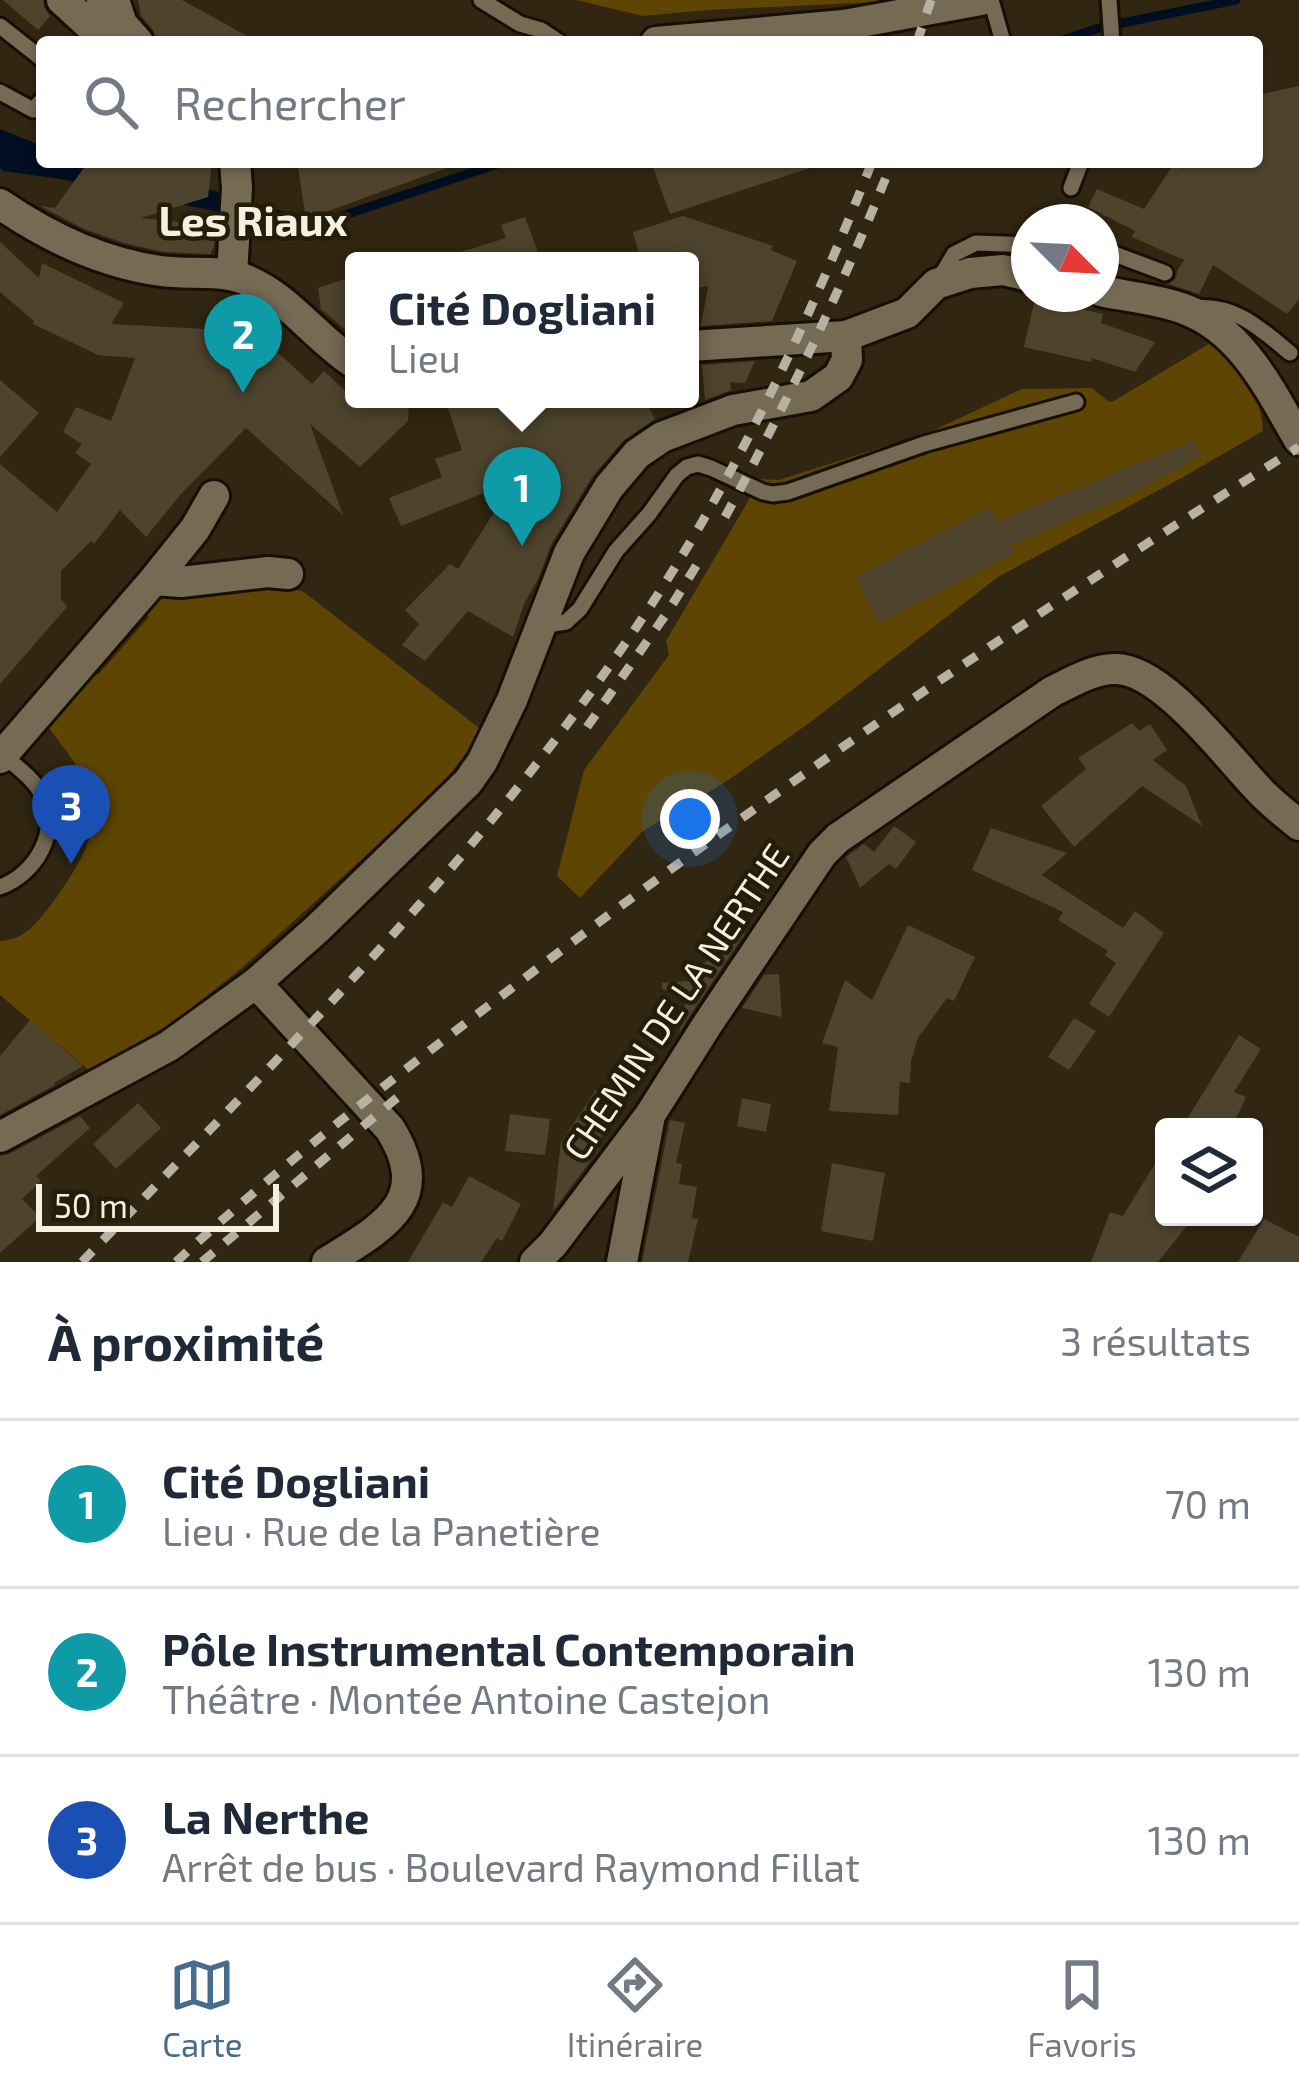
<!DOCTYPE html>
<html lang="fr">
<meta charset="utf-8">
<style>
body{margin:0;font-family:"Exo 2",sans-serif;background:#f2f2f3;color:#1f2937}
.controls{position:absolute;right:36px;bottom:36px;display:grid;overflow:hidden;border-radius:12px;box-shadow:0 3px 9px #0004}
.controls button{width:108px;height:108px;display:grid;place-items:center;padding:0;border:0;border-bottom:3px solid #e0e1e3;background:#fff;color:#1f2937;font:60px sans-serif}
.compass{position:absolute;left:1011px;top:204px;width:108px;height:108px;border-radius:50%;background:#fff;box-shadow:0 3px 9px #0004;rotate:114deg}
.scale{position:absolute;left:36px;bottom:30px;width:243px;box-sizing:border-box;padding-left:12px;border:6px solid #f6f0e3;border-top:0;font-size:33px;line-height:42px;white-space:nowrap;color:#f6f0e3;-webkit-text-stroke:9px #261d08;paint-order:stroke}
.you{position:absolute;left:690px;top:819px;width:42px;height:42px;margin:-30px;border:9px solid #fff;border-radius:50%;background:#1a73e8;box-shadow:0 0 0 18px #1a73e833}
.badge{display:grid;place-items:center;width:78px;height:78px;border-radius:50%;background:#486c8e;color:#fff;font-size:39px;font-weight:700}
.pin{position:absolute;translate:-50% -99px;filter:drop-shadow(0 3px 6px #0008)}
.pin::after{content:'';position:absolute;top:63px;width:42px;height:36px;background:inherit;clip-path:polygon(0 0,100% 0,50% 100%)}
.popup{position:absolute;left:345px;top:252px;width:354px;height:156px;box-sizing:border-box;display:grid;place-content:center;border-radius:12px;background:#fff;filter:drop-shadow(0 3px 9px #0005);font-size:39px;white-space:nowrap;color:#747a83}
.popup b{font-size:45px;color:#1f2937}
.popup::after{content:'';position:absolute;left:50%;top:100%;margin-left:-24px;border:24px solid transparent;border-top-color:#fff}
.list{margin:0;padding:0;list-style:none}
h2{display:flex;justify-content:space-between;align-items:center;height:156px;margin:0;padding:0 48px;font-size:51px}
h2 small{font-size:39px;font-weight:400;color:#747a83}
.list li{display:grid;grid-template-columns:78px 1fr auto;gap:36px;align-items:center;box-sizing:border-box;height:168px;padding:0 48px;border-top:3px solid #e0e1e3}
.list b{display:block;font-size:45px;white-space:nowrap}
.list p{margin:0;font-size:39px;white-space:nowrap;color:#747a83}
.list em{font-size:39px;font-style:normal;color:#747a83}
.icon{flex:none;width:66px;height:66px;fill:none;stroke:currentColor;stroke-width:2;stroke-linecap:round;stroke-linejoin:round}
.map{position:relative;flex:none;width:1299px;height:1262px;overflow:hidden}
.search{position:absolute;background:#fff;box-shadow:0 3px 9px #0004;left:36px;right:36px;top:36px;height:132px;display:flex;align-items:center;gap:30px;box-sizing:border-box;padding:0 42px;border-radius:12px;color:#747a83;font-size:45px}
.sheet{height:660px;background:#fff}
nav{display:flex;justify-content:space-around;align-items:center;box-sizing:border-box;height:168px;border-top:3px solid #e0e1e3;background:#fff;font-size:33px;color:#747a83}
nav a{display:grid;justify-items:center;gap:6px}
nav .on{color:#486c8e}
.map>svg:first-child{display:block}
.green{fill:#5e4503}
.water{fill:#000e21}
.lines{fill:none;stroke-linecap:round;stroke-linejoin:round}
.stream{stroke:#000e21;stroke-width:9}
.building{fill:#4e442e}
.lane-casing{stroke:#180f00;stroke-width:21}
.street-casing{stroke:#180f00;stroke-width:36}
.lane{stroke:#756a53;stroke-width:15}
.street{stroke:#756a53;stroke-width:30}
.rail{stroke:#b8b1a1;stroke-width:9;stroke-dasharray:15 15;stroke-linecap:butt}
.labels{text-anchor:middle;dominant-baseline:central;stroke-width:9;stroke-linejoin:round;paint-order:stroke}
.street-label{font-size:36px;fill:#f6f0e3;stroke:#261d08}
.quarter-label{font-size:42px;font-weight:bold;fill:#f6f0e3;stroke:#261d08}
</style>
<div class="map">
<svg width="1299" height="1262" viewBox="0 0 1299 1262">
<rect width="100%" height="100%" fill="#302611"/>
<path class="green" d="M576,0H919L707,10L643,16Z
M1212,342C1241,367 1261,391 1263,431L1185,476L998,577L812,721L727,781L643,831L580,898L557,876L584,770L669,655L666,641L761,479L779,480L930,432L1022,389L1092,388L1108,401L1112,402Z
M270,583L304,592L483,731L437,791L243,967L178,1019L91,1072L0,995V941C10,940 18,938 26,932C44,920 84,860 89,839C93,825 93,806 89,792C82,768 63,748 49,728L95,673L98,675L149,617L142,608L158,592Z"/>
<path class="water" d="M0,129L42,146V162H85L223,193L219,212L61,179L3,171L0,168Z"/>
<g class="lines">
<path class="stream" d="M1057,42L1102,27L1236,0
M244,206L308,222H324L503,162"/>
</g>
<path class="building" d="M3,0H43L44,7L50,16L38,30Z
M138,0H182L258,42H157L153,30L141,16Z
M1299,86V299L1287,314L1213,265L1199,294L1169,284L1176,278L1177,271L1184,260L1132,237L1135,231L1088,207L1097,189L1144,209L1173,165L1183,169L1188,162H1257V95Z
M88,162H212L208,197L141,218L215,226L214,246L210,254L164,252L124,243L84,229L40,206L55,208Z
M297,162H363L365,169L378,162H454L455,165L306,219Z
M651,162H720L724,168L740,162H812L813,167L670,214Z
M683,216L773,246L771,250L797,261L772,321L701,326L708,286L690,289V261H641L633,232Z
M525,217L541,261H452L451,255L506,238L501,225Z
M0,242L39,278L42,263L124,303L111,324L224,330L230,296L242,300L275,321L261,337L312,384L324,371L354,399H409L408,421L360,467L310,424L343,515L246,428L181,494L146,537L120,510L94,544L91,541L61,571V599L67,607L0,684V464L57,512L91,464L75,453L82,444L63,432L76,407L111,421L135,358L98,355L33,324L34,321L0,292Z
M354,276V337L321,309L318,288Z
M1035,299L1103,314L1101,323L1155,342L1135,372L1092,358L1091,362L1024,347Z
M755,361L745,383L730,382L731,390L705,400L702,365Z
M0,380L39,413L0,457Z
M445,399H644L655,419L623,441L592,477L552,543L538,579L524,604L513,637L468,611L425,661L402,645L419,624L405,610L450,564L458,569L514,481L401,526L389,498L442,477L435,459L462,450Z
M1193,441L1200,455L1138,491L1011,545L1014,553L879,623L855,577L990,507L997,521Z
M1132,723L1139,731L1150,724L1167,750L1153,760L1186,786L1202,826L1142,786L1074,847L1041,806L1086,769L1078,758Z
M894,826L916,842L896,869L889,864L860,888L846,857L864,844L874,852Z
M991,828L1067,853L1042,875L1123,928L1135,911L1164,933L1109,1017L1089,1004L1116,963L1105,955L1108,951L1058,920L1063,912L972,870Z
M908,925L975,957L954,1001L947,998L918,1038L911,1061L910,1083L900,1082L898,1115L829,1111L838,1047L822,1043L845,980L872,1000Z
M746,932L691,1014L679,1033L687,995L662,989V983L690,981L692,972Z
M779,974L782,1017L742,1008L764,975Z
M1074,1018L1096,1031L1069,1070L1048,1057Z
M30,1020L83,1066L54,1083L55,1085L0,1115V1056Z
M1239,1035L1261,1049L1234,1092L1246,1097L1232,1127H1182Z
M596,1090L620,1108L601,1138L598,1151L553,1211L561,1142Z
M742,1098L771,1104L766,1132L737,1126Z
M138,1103L161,1128L116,1169L93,1144Z
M510,1114L550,1119L545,1155L505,1151Z
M80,1116L90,1128L36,1176L41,1181L22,1199L40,1217L0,1253V1156L9,1154Z
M670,1120L685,1123L676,1163L682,1164L679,1184L697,1187L692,1218L698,1219L688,1262H642Z
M1164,1149V1217H1194L1158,1262H1091L1110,1212L1123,1216Z
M832,1163L885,1173L873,1241L821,1231Z
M469,1176L521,1204L502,1241L497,1238L481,1262H408L443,1202L452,1207Z
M1264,1219L1299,1237V1262H1238Z"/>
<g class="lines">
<defs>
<path id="lane" d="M94,0L102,12L120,23
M481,0L520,24L541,30L559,42
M991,0L1003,42
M1109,0L1112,42
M0,26L42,59
M0,92L33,110L42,100
M1071,188L1081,162
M1101,249L1165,273
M938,281L954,254L976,243L1029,245
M1194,308C1234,303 1261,329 1290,353
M540,626L566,622L580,609L616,551L649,514L677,475L687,467L698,464L711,468L763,492L773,494L788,492L924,444L1076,402
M0,887C36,874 61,831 42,795C34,779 17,767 3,755"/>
<path id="street" d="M62,0L108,42
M114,0L122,24L138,42
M656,42L844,25L981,0
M0,204C48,237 103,263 161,271C188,275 218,269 244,279C288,296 315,338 354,363
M232,275L237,188L235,162
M1101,291C1128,297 1158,299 1184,309C1242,330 1270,390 1299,440
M690,346L846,336L907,313L936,284L970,273L1003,270L1029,276
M154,580L181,582L268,572L288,574
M0,758L154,580L195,529L214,496
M256,983L317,929L468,782L482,762L512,700L569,553L609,487L637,454L662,437L733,410L811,396L838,377L847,360L846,336
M0,1137L169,1046L256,983L390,1129C435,1201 383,1227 327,1262
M535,1262L553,1244L650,1115L707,1025L822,854L838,838L1053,691C1072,682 1093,669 1115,669C1163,668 1230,761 1263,794C1274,805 1287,815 1299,825
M622,1262L649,1121"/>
</defs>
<use href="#lane" class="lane-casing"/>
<use href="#street" class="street-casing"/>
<use href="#lane" class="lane"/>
<use href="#street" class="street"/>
<path class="rail" d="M917,42L931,0
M725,517C788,401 844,284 892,162
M587,727L669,610L704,553
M82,1262C284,1052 493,847 653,602C742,465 812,314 872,162
M176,1262C291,1155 417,1060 542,965C786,780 1040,609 1299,447
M202,1262L399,1096"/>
</g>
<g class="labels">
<g class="street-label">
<text transform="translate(675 1001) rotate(-56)">CHEMIN DE LA NERTHE</text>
</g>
<g class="quarter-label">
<text x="253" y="219">Les Riaux</text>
</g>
</g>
</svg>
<div class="controls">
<button><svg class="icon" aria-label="layers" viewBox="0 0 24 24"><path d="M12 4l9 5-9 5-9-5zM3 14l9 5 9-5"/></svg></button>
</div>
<svg class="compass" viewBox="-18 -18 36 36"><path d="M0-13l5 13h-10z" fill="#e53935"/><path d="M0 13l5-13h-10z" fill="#747a83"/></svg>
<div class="scale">50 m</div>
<div class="you"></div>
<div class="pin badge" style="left:522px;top:546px;background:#0f9aa8">1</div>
<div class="popup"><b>Cité Dogliani</b>Lieu</div>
<div class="pin badge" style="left:243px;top:393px;background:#0f9aa8">2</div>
<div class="pin badge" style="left:71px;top:864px;background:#1a4fb4">3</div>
<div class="search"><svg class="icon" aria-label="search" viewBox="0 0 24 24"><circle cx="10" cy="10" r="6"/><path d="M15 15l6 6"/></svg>Rechercher</div>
</div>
<section class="sheet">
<h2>À proximité<small>3 résultats</small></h2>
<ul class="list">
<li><span class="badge" style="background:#0f9aa8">1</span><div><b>Cité Dogliani</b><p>Lieu · Rue de la Panetière</p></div><em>70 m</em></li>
<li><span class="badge" style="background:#0f9aa8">2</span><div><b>Pôle Instrumental Contemporain</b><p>Théâtre · Montée Antoine Castejon</p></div><em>130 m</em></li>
<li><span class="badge" style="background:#1a4fb4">3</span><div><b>La Nerthe</b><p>Arrêt de bus · Boulevard Raymond Fillat</p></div><em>130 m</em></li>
</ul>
</section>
<nav>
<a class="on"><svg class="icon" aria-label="map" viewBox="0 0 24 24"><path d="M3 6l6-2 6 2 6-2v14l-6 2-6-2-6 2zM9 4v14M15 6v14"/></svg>Carte</a>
<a><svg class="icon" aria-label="directions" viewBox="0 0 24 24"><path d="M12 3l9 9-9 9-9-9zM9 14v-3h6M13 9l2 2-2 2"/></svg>Itinéraire</a>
<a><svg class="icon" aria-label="saved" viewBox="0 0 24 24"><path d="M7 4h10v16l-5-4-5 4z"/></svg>Favoris</a>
</nav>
